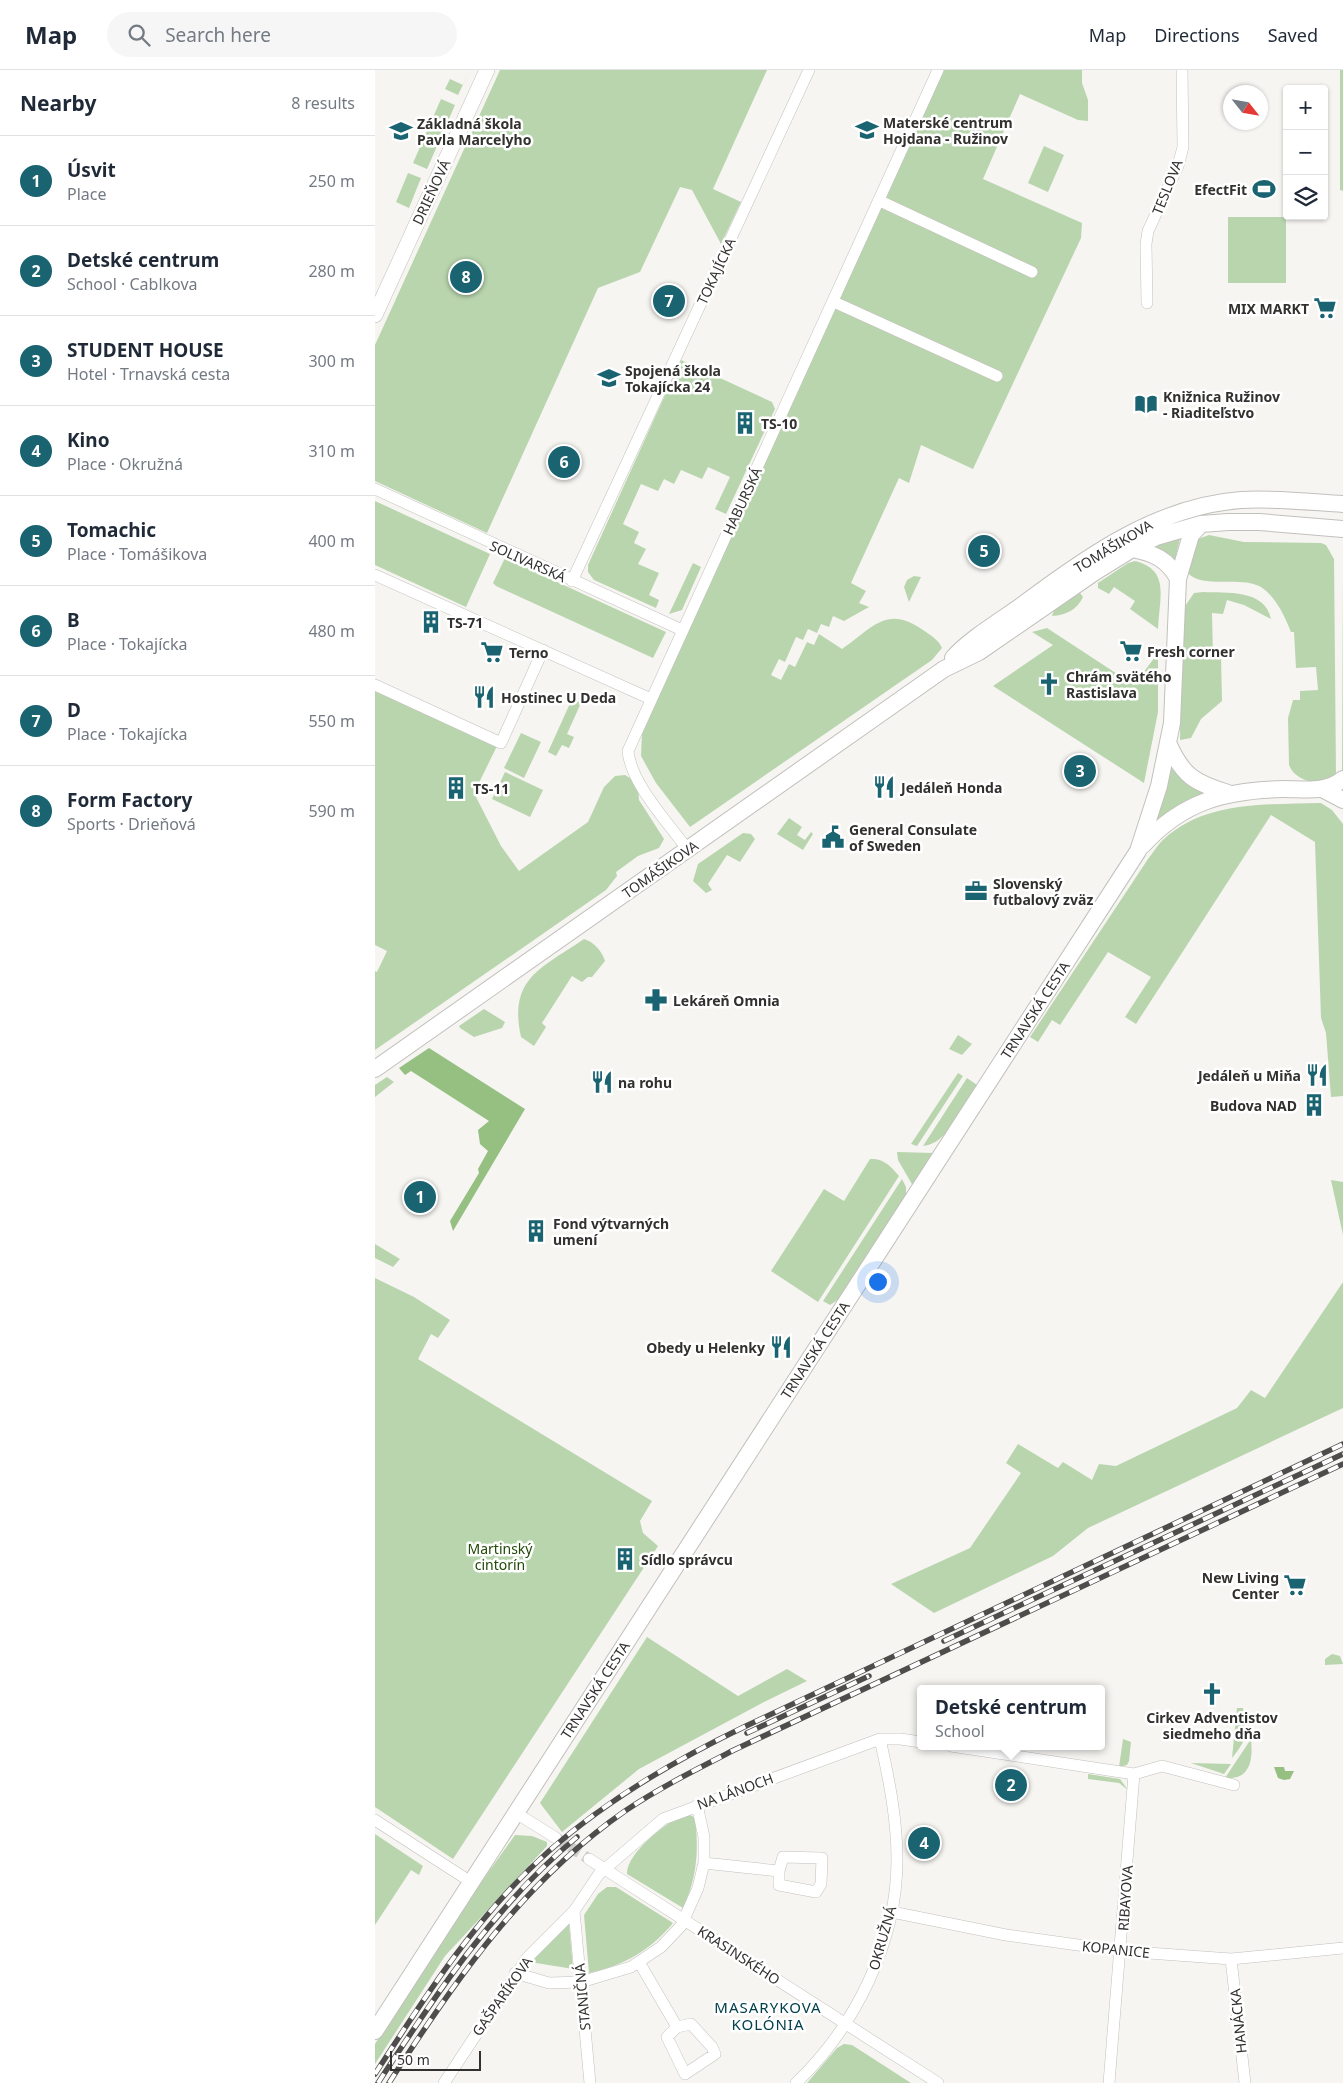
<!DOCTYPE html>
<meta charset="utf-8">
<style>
body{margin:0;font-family:"Noto Sans",sans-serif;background:#f6f6f7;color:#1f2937}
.controls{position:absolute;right:15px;top:15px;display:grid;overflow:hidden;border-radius:5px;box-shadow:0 1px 4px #0004}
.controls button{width:45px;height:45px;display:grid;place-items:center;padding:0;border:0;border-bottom:1px solid #e0e1e3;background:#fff;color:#1f2937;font:25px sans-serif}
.compass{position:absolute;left:848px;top:15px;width:45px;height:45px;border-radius:50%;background:#fff;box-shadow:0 1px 4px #0004;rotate:121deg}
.scale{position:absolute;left:15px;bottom:12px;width:91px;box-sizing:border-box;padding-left:5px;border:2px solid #323130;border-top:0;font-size:14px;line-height:18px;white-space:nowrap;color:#323130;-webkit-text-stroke:4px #fff;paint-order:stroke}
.you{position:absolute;left:502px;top:1211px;width:18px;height:18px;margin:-12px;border:4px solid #fff;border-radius:50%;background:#1a73e8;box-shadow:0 0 0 8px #1a73e833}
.badge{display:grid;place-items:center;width:32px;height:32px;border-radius:50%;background:#1a6371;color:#fff;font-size:16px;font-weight:700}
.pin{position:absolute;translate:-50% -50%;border:2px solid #fff;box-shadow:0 1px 5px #0006}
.popup{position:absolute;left:542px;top:1615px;width:188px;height:65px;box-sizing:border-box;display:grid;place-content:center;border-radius:5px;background:#fff;filter:drop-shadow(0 1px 4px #0005);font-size:16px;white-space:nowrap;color:#747a83}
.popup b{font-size:19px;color:#1f2937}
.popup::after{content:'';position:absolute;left:50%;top:100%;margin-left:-10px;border:10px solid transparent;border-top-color:#fff}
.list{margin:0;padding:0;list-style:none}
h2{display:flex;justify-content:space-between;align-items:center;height:65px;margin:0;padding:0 20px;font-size:21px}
h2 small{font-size:16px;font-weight:400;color:#747a83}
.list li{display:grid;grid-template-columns:32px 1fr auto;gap:15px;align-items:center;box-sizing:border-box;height:90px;padding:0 20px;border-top:1px solid #e0e1e3}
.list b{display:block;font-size:19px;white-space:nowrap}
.list p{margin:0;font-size:16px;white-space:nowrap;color:#747a83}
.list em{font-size:16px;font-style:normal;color:#747a83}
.icon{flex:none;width:28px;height:28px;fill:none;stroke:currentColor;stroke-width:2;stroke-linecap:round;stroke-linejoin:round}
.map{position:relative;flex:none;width:968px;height:2013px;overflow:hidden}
header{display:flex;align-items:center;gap:30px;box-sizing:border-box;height:70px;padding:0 25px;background:#fff;border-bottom:1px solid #e0e1e3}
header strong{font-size:24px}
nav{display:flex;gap:28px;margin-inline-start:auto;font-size:18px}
.search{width:350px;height:45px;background:#f6f6f7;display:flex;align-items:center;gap:12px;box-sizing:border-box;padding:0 18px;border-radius:28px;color:#747a83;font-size:19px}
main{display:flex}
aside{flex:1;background:#fff}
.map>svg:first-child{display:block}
.green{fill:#b9d5ae}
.forest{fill:#95c082}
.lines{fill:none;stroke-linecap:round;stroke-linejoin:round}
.minor-tunnel{stroke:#d0cecb;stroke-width:11;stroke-dasharray:11 5.5;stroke-linecap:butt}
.minor-casing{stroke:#c2c0bd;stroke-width:12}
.tertiary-casing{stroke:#c2c0bd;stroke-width:16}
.secondary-casing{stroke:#c2c0bd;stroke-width:18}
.minor{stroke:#fff;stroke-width:11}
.tertiary{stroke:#fff;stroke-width:15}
.secondary{stroke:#fff;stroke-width:16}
.rail-casing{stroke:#4e4d4c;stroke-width:5.5}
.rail{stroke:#fff;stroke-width:4;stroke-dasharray:11;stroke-linecap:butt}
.labels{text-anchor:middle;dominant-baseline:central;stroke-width:5;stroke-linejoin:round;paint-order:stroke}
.poi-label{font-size:14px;font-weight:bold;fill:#323130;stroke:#fff;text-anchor:start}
.street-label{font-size:14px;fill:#323130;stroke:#fff}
.park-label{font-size:14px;fill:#224907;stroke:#fff}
.neighbourhood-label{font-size:15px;letter-spacing:1px;fill:#02414c;stroke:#fff}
</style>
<header>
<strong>Map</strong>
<div class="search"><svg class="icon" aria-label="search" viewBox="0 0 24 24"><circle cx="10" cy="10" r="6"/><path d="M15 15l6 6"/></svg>Search here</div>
<nav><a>Map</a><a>Directions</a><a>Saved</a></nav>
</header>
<main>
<aside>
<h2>Nearby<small>8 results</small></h2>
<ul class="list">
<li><span class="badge">1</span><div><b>Úsvit</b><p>Place</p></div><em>250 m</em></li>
<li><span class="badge">2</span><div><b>Detské centrum</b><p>School · Cablkova</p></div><em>280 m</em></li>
<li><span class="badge">3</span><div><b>STUDENT HOUSE</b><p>Hotel · Trnavská cesta</p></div><em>300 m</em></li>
<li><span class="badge">4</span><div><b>Kino</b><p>Place · Okružná</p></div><em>310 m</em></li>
<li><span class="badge">5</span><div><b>Tomachic</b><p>Place · Tomášikova</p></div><em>400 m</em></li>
<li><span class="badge">6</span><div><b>B</b><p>Place · Tokajícka</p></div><em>480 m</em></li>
<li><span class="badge">7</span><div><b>D</b><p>Place · Tokajícka</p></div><em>550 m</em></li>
<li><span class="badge">8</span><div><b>Form Factory</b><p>Sports · Drieňová</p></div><em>590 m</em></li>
</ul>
</aside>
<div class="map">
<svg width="968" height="2013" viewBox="0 0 968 2013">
<rect width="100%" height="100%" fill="#f7f5f2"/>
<path class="green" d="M95,0L83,25L70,19L75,9L88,15Z
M125,0H392L338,119L366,132L346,174L317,120L305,117L265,202L223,218L112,463L0,411V275Z
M568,0H707V13L713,30V51L703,50L645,24L608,109L707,153L706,168L598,399L546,375L534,413L524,408L476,513L491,521L484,533L494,537L469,551L458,546L454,557L446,554L442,563L433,559L428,570L421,567L410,592L404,589L396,605L406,610L414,594L420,597L432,572L439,575L444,564L467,579C497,558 512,534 548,560C555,565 563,569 567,578L557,590L315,757L281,713L266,686L267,663Z
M965,0H968V121L965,120Z
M66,29L80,35L52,99L38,93Z
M669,76L689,85L673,122L653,113Z
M33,103L46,108L34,138L21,132Z
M853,147H911V213H853Z
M306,290L397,332L400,339L351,444L340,439L355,407L333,397L327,409L306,400L299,414L289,409L283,421L266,414L248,454L264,462L259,473L271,479L263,494L284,503L274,525L284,530L281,538L219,510L213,502V495Z
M0,431L115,484L91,537L0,495Z
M834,465L869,472L946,473L951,475L959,489L961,704C949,719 920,712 914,695L913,648L918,630H925V621L943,620L941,597L921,598L919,562H916C910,547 901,527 886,517C865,505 826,520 812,502L823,469Z
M805,468L799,494L778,476Z
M130,488L291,562L278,588L121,516L118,513Z
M760,491C796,500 784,529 783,559L755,539L760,531L739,517L734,524L723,518V513L753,493Z
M318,493L326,497L307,540L294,544Z
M967,505L968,702L967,703Z
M539,506L546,507L534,532L529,517L532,510Z
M828,522C852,523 890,519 896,549L869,535L852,530L848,544L837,543L838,586H846L847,631L826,649L816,668L805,670L806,542L819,523Z
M705,523L708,527C702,540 691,545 677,546L681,534Z
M672,558L759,615L783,583V642L769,713L618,616L678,575L657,562Z
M0,620L122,676L99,723L126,776L144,801L213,752L229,717L240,706L250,705L255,708L263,717L264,730L289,769L284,778L263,786L241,802L242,806L231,820L0,980V901L2,902L12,881L0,875Z
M197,629L206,633L192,664L199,667L194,678L187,675L181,686L173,682Z
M146,663L166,672L149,708L129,698Z
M795,697L812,714L831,724L781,752Z
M130,702L168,720L155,747L117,729Z
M946,733L957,740L968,754V1026L956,1027L951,963L946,948L940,772L896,745L761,954L750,947L776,907L733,882L685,955L677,950L663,972L655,967L773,789C778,783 783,774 789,769C832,730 892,735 946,733Z
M414,748L427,757L422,765L430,770L436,762L438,764L428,780L402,764Z
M368,763L376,764L380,769L365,792L352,785L333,814L337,820L331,823L318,811L323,794Z
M209,869C219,872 227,881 230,891L217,907H213L207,912L197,906L167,953L171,957L159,976L146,967C133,908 167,898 209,869Z
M109,939L130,952L127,958L99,967L85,958L84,956Z
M583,965L597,974L587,985L574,979Z
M583,1003L588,1006L542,1076L536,1074Z
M12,1007L19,1012L0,1027V1015Z
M592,1008L602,1015C590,1034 572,1075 548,1076Z
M522,1082L559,1083L538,1116L523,1090Z
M495,1089C508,1088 516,1096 524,1106L443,1232L396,1201L449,1119L469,1131Z
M527,1109L531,1117V1127L464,1229L455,1235L448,1231Z
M956,1110L968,1112V1165Z
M0,1174L25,1189L18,1197L0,1188Z
M0,1208L39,1227L75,1250L63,1268L56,1264L43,1289L277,1431L265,1451L268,1463L283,1476L78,1789L0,1737Z
M968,1212V1338L713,1458L678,1486L559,1543L516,1514L595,1478L646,1403L631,1393L643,1374L683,1398L688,1392L717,1410L724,1394L741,1396L862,1338L876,1320L890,1328Z
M272,1567L363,1626L412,1599L432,1611L389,1632L264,1699L187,1762L165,1733Z
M957,1584L965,1586L968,1594L950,1595V1589Z
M862,1638H868C871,1665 874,1667 857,1688Z
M748,1669L756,1672L754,1691L752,1695L744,1697Z
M876,1669C878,1689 876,1710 850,1708Z
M816,1693L856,1694L849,1704Z
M713,1704L745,1709L753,1720L744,1713L713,1709Z
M312,1743L320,1748C324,1781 322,1808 308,1838L252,1804C251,1783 294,1750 312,1743Z
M0,1764L48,1796L44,1805L36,1800L0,1855Z
M140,1765L157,1766L172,1772V1776L70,1886L0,1994V1974L92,1832Z
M232,1817H241L298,1853C276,1880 248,1896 214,1903L209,1845L223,1824Z
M194,1853L198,1899L155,1892Z
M469,1974L477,1975L536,2013H432L462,1978Z"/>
<path class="forest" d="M54,978L150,1039L78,1161L75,1151L104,1103L103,1099L113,1081L105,1074L103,1060L114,1051L36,1001L30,1005L24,998Z
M909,1697L910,1701H919L915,1709L909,1710L903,1708L899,1697Z"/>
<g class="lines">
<path class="minor-tunnel" d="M181,1768L214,1789"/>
<defs>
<path id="minor" d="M505,131L657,202
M459,232L622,306
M772,233L771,174L773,161L803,96L808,77L807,0
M0,419L307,560
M0,505L276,629
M197,511L434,0
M0,615L126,673L168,580
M312,779C293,752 256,714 253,681L563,0
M576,1676L759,1704L787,1696L859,1715
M141,1743L181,1768
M0,1750L96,1812
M214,1789L563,2013
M329,1793L404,1801V1815L441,1822L446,1814L447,1788L408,1787L404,1801
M199,1841L215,2013
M517,1842L631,1865L746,1881L856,1889L968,1878
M856,1889L870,2013
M264,1892L302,1957L292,1967L310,2004L340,1984L337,1977L316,1954L302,1957
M140,1903L174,1913L206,1912L256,1897L286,1877L306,1856L323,1818L329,1793V1767L322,1735
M69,2013L152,1888L199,1841L224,1804L288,1749L505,1669H525L546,1672
M421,2013C480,1957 522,1872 522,1790C522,1749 514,1709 505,1669
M734,2013L759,1704"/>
<path id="tertiary" d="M0,245L112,0"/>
<path id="secondary" d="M757,479C778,483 793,489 803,509
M578,588C594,569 630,548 650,533C714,485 784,436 866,430C899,428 935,432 968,434
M794,675C808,706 820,713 853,723
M949,720L968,730
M768,775C808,731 851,720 909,719C931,719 951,723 968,709
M0,999L569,599L604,582L720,502L757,479L781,467L826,454L853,452H884L968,459
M0,1961L763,781L784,716L797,653L803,509L816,465L826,454"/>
</defs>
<use href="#minor" class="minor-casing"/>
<use href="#tertiary" class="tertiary-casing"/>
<use href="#secondary" class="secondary-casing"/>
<use href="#minor" class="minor"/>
<use href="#tertiary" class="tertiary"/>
<use href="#secondary" class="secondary"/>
<defs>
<path id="rail" d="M569,1571L968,1384
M372,1663L494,1606
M0,2004C51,1925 103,1844 174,1781C233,1729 300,1690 371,1656L968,1374
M3,2013C61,1924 119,1836 202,1767
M14,2013C80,1910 148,1812 250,1741C284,1718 322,1699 359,1680L968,1394"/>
</defs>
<use href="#rail" class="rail-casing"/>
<use href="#rail" class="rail"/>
</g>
<defs>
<symbol id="school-bare" viewBox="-9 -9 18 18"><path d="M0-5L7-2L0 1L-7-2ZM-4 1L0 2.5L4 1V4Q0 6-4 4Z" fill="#1a6371" stroke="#fff" stroke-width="2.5" paint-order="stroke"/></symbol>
<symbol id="stadium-bare" viewBox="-9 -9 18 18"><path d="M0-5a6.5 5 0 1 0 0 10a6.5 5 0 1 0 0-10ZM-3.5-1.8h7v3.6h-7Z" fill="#1a6371" stroke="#fff" stroke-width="2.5" paint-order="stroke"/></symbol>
<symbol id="supermarket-bare" viewBox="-9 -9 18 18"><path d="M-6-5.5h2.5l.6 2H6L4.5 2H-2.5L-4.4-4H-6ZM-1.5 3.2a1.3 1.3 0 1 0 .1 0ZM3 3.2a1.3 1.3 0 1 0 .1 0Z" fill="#1a6371" stroke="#fff" stroke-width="2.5" paint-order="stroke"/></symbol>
<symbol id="library-bare" viewBox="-9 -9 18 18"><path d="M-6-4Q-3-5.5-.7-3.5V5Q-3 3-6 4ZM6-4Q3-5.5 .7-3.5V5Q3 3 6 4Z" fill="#1a6371" stroke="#fff" stroke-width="2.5" paint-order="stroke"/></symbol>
<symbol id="building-bare" viewBox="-9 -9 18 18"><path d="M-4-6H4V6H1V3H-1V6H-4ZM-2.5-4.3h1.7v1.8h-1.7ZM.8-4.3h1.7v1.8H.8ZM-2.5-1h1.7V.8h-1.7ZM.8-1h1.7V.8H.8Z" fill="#1a6371" stroke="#fff" stroke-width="2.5" paint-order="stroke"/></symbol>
<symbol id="church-bare" viewBox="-9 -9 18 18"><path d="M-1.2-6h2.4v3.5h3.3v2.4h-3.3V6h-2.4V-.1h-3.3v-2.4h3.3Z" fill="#1a6371" stroke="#fff" stroke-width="2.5" paint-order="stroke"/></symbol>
<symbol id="restaurant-bare" viewBox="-9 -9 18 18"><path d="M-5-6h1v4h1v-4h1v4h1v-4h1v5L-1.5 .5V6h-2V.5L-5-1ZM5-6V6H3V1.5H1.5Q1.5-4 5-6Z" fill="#1a6371" stroke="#fff" stroke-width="2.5" paint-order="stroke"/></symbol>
<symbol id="civic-bare" viewBox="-9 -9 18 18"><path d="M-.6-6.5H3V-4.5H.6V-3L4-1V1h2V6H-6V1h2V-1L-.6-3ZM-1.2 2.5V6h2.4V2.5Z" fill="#1a6371" stroke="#fff" stroke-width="2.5" paint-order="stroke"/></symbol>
<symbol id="office-bare" viewBox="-9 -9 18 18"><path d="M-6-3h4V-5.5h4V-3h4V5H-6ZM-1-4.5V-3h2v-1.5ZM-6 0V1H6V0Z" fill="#1a6371" stroke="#fff" stroke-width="2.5" paint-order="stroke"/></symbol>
<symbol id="pharmacy-bare" viewBox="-9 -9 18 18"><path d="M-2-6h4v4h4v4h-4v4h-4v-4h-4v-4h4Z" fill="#1a6371" stroke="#fff" stroke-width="2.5" paint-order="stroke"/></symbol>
</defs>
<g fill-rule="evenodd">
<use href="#school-bare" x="476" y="44" width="32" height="32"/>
<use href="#school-bare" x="10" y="45" width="32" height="32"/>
<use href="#stadium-bare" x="873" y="103" width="32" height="32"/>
<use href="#supermarket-bare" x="934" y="222" width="32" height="32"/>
<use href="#school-bare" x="218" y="292" width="32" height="32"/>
<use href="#library-bare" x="755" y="318" width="32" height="32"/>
<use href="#building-bare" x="354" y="337" width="32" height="32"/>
<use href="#building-bare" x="40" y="536" width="32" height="32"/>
<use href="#supermarket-bare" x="740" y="565" width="32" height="32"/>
<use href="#supermarket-bare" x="101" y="566" width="32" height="32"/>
<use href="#church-bare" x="658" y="598" width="32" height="32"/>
<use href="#restaurant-bare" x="93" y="611" width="32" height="32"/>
<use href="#restaurant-bare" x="493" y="701" width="32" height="32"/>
<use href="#building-bare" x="65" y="702" width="32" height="32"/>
<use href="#civic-bare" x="442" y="751" width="32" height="32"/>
<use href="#office-bare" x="585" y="805" width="32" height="32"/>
<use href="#pharmacy-bare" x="265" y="914" width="32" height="32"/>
<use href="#restaurant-bare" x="926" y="989" width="32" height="32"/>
<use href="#restaurant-bare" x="211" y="996" width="32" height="32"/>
<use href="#building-bare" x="923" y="1019" width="32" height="32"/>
<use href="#building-bare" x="145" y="1145" width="32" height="32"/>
<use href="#restaurant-bare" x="390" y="1261" width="32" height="32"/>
<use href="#building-bare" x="234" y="1473" width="32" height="32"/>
<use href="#supermarket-bare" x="904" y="1499" width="32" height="32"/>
<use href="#church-bare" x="821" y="1608" width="32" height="32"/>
</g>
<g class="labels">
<g class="poi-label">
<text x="508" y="52">Materské centrum<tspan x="508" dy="16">Hojdana - Ružinov</tspan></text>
<text x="42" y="53">Základná škola<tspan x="42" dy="16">Pavla Marcelyho</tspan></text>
<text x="872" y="119" text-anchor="end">EfectFit</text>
<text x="934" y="238" text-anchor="end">MIX MARKT</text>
<text x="250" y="300">Spojená škola<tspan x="250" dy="16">Tokajícka 24</tspan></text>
<text x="788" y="326">Knižnica Ružinov<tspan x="788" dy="16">- Riaditeľstvo</tspan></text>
<text x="386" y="353">TS-10</text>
<text x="72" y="552">TS-71</text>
<text x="772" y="581">Fresh corner</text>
<text x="134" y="582">Terno</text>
<text x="691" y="606">Chrám svätého<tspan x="691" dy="16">Rastislava</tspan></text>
<text x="126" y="627">Hostinec U Deda</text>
<text x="526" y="717">Jedáleň Honda</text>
<text x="98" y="718">TS-11</text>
<text x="474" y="759">General Consulate<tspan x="474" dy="16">of Sweden</tspan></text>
<text x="618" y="813">Slovenský<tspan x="618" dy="16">futbalový zväz</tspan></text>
<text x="298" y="930">Lekáreň Omnia</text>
<text x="926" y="1005" text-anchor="end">Jedáleň u Miňa</text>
<text x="243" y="1012">na rohu</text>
<text x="922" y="1035" text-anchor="end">Budova NAD</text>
<text x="178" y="1153">Fond výtvarných<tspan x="178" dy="16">umení</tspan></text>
<text x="390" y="1277" text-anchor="end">Obedy u Helenky</text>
<text x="266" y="1489">Sídlo správcu</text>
<text x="904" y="1507" text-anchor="end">New Living<tspan x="904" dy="16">Center</tspan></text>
<text x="837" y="1647" text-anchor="middle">Cirkev Adventistov<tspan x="837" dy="16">siedmeho dňa</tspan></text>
</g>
<g class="street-label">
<text transform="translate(792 117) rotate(-68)">TESLOVA</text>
<text transform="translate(56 122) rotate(-65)">DRIEŇOVÁ</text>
<text transform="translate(341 201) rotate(-65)">TOKAJÍCKA</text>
<text transform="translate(367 431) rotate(-65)">HABURSKÁ</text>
<text transform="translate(738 476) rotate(-31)">TOMÁŠIKOVA</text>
<text transform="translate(153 491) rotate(24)">SOLIVARSKÁ</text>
<text transform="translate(285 799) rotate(-35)">TOMÁŠIKOVA</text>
<text transform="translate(660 940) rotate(-57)">TRNAVSKÁ CESTA</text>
<text transform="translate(440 1280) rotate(-57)">TRNAVSKÁ CESTA</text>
<text transform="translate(220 1620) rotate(-57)">TRNAVSKÁ CESTA</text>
<text transform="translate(360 1721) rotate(-20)">NA LÁNOCH</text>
<text transform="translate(750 1828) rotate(-86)">RIBAYOVA</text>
<text transform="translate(507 1868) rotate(-74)">OKRUŽNÁ</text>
<text transform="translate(741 1879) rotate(6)">KOPANICE</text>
<text transform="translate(364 1885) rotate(33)">KRASINSKÉHO</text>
<text transform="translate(127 1926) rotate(-55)">GAŠPARÍKOVA</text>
<text transform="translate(207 1927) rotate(-95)">STANIČNÁ</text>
<text transform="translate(863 1951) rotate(-96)">HANÁCKA</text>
</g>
<g class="park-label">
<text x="125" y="1478">Martinský<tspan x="125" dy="16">cintorín</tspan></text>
</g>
<g class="neighbourhood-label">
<text x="393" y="1937">MASARYKOVA<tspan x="393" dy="17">KOLÓNIA</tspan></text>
</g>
</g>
</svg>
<div class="controls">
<button>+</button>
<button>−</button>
<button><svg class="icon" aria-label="layers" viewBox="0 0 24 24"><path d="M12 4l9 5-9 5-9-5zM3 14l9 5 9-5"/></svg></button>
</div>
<svg class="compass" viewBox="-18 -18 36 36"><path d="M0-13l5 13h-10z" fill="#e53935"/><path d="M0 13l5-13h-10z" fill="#747a83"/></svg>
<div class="scale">50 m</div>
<div class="you"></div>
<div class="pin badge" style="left:45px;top:1127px">1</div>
<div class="pin badge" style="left:636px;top:1715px">2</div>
<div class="popup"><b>Detské centrum</b>School</div>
<div class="pin badge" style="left:705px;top:701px">3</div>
<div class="pin badge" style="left:549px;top:1773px">4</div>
<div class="pin badge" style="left:609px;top:481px">5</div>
<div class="pin badge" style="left:189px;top:392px">6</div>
<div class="pin badge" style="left:294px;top:231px">7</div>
<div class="pin badge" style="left:91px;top:207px">8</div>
</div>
</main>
